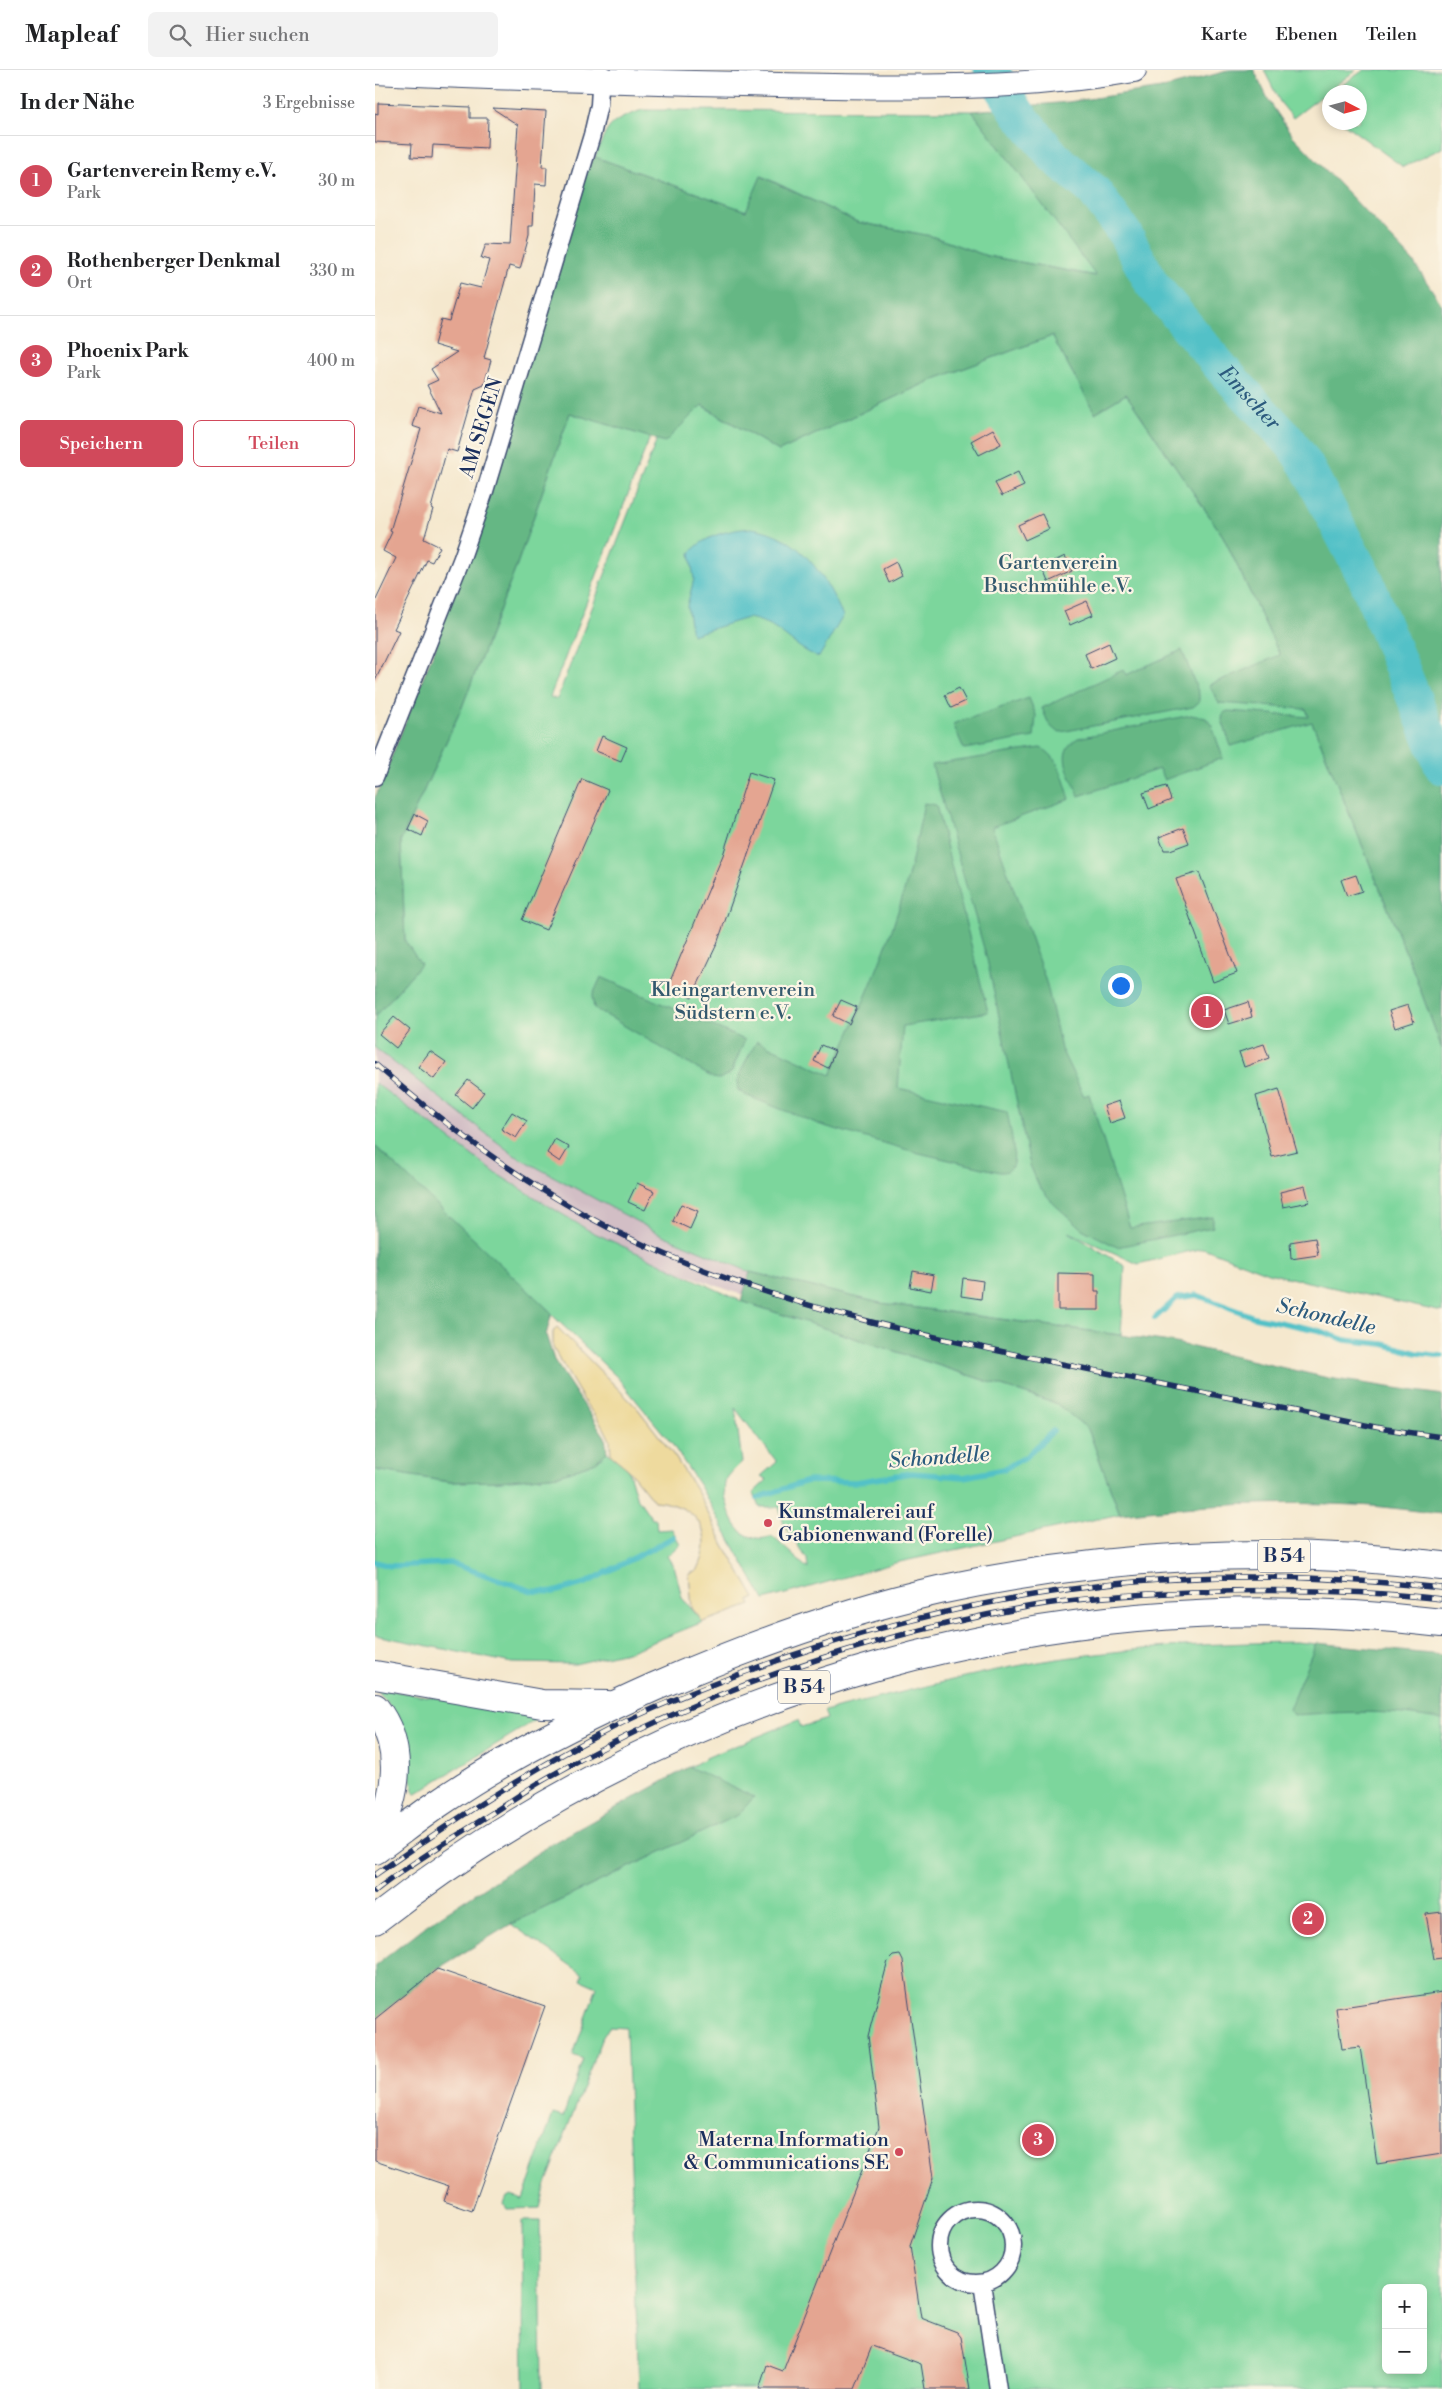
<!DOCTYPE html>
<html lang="de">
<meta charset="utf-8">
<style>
body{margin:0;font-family:"Libre Bodoni",serif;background:#f2f2f2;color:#202124}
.controls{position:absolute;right:15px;bottom:15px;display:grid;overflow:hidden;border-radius:8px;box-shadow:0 2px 8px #0003}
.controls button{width:45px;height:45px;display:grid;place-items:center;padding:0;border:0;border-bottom:1px solid #e0e0e0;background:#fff;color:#202124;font:25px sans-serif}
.compass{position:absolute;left:947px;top:15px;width:45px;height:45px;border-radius:50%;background:#fff;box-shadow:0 2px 8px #0003;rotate:96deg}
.you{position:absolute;left:745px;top:915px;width:18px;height:18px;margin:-12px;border:4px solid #fff;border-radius:50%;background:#1a73e8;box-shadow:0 0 0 8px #1a73e833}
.badge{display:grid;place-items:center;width:32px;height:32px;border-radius:50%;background:#d1495b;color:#fff;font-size:16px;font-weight:700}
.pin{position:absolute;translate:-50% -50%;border:2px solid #fff;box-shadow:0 1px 5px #0006}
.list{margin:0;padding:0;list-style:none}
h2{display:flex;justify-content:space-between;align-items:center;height:65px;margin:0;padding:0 20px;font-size:21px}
h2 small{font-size:16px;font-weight:400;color:#757577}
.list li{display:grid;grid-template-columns:32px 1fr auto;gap:15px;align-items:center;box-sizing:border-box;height:90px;padding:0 20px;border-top:1px solid #e0e0e0}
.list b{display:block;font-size:19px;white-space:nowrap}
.list p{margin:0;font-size:16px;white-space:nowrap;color:#757577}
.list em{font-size:16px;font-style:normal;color:#757577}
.actions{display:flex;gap:10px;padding:15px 20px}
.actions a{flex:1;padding:11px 0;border:1px solid #d1495b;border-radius:8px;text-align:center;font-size:18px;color:#d1495b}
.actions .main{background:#d1495b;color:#fff}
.icon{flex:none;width:28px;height:28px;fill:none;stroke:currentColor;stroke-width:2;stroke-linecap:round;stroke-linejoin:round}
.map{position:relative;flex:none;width:1067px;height:2319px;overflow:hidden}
header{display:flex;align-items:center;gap:30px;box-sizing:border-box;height:70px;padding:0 25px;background:#fff;border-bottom:1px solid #e0e0e0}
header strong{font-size:24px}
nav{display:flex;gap:28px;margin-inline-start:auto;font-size:18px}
.search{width:350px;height:45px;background:#f2f2f2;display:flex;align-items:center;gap:12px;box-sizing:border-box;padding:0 18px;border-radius:8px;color:#757577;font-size:19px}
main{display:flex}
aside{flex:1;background:#fff}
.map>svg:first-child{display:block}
.industrial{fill:#d2bec5}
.green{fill:#7cd69c;stroke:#4c827d;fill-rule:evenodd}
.forest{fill:#65b784;stroke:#407371}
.sand{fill:#eeda9e;stroke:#84847e}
.water{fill:#52c1c7;stroke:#367892}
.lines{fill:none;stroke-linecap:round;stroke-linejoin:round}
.stream{stroke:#52c1c7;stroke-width:5.5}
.river{stroke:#52c1c7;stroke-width:35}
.building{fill:#e4a591}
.minor-casing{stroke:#3c4b6f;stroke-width:19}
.secondary-casing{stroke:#3c4b6f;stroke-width:26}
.trunk-casing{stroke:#3c4b6f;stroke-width:30}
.minor{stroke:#fff;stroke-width:16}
.secondary{stroke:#fff;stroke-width:24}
.trunk{stroke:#fff;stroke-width:28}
.rail-casing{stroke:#1b2f5e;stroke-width:5.5}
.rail{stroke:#fcf5e5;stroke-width:4;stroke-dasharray:11;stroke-linecap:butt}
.poi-dot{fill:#d1495b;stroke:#fcf5e5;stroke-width:2}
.labels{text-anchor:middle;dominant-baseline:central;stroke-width:4.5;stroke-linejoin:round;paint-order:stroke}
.shield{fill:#fcf5e5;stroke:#5e6a86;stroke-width:1}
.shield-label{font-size:19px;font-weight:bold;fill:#1b2f5e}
.street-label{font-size:20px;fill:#1b2f5e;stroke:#fcf5e5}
.park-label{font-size:20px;fill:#33596e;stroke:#fcf5e5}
.poi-label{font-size:20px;fill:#1b2f5e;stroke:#fcf5e5;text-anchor:start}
.water-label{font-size:21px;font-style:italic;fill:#2c5b7e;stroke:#fcf5e5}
</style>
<header>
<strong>Mapleaf</strong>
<div class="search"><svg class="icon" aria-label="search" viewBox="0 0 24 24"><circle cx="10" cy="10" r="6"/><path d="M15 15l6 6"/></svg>Hier suchen</div>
<nav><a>Karte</a><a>Ebenen</a><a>Teilen</a></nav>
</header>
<main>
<aside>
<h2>In der Nähe<small>3 Ergebnisse</small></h2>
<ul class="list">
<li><span class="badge">1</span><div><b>Gartenverein Remy e.V.</b><p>Park</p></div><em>30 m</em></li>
<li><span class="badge">2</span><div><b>Rothenberger Denkmal</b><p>Ort</p></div><em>330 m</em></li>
<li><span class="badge">3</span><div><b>Phoenix Park</b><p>Park</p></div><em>400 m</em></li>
</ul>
<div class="actions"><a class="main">Speichern</a><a>Teilen</a></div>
</aside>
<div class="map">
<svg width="1067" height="2319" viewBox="0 0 1067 2319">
<rect width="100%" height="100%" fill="#fcf5e5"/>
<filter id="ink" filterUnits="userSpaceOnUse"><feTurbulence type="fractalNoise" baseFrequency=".02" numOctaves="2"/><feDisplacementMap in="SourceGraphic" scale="10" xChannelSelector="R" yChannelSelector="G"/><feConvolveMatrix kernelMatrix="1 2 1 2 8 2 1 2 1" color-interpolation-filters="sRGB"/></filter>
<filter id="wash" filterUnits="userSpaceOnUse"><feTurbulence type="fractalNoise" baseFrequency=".0096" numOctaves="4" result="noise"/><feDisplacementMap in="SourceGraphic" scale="20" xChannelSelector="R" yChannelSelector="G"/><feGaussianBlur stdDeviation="1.12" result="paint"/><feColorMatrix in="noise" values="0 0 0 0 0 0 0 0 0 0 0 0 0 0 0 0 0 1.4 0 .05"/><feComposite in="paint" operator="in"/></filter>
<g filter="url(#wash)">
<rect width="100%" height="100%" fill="#f5e8ce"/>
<path class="industrial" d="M0,978L139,1085L285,1164L375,1202L395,1235L290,1197L213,1160L160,1129L87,1081L0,1013Z"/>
<path class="green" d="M889,0H981L918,48L905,32Z
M989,0H1067V78L1028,97L968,53L984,52V22H957Z
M267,40L597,41L722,206L612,186L556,166L482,152L387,106L371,141L220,87C234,54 232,53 267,40Z
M677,266L720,343L751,324L848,466L937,652L1040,905L1067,979V1242L893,1203L828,1178L763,1194L694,1162L750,1196L746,1265L505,1233L375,1202L285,1164L139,1085L0,978V947L45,894L30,871L26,770L87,637L140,500L195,343L275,367L175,627L182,629L282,369L291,371L326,335L404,381L557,310Z
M0,1013L122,1104L213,1160L366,1231L682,1334L713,1359L745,1444L520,1493L389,1530L325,1416L297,1374L242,1307L0,1076ZM360,1338L402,1392L386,1406L392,1410L378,1423L384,1437H404L409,1455L432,1489L433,1499L398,1467C371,1473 358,1459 352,1433C350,1427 348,1417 351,1410C354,1404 362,1397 367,1392Z
M232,1382L253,1399L261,1426L277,1449H281L282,1460L297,1459L305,1474L292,1486L300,1499L307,1528L328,1552L256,1581L200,1594L137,1593L0,1565V1400L75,1412L125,1411L184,1405L221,1392Z
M921,1572L942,1574L1067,1605V2319H264L251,1958L234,1957L226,1970L171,2114L165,2138L132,2139L129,2134L132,2127L136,2125L148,2129L178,2044L188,2047L208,1989L198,1985L222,1917L206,1910L208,1904L136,1854L292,1779L313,1698L333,1687L423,1650L426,1657L452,1649L449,1641C536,1621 624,1595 713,1585C782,1576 851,1573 921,1572ZM1011,2218H1048V2300H1011Z
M0,1618L169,1645L40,1724L15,1637Z
M147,2151H165L167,2319H149Z"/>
<path class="forest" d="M856,0H879L894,31L917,65L1037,190L1067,235V979L1040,905L937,652L856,676L847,650L848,643L853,641L934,647L931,639L844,633L834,615L905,585L848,466L751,324L720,343L677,266L557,310L404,381L327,335L290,372L195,343L140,500L87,637L26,770L30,871L46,894L0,947V728L61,576L212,98L220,87L371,141L386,106L482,152L556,166L612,186L721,206L597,41L693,32L793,17Z
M807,580L824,624V632L818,637L686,662C674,660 672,649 667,638L748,600L751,605Z
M654,628L661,645L659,667L589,679L578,654Z
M816,645L831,648L837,656L848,688L789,710L784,699L704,726C696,705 678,683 703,668Z
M665,678C684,684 689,712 695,729L617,757L672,915L686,979L709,1026L714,1024L755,1158L838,1147V1157L742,1177L707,1159L679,1134L664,1116L655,1095L612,889L557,695Z
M549,733L561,735L613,942L528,956L523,1018L632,1042C634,1053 643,1090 636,1098C633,1102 629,1102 625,1102L540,1082L446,1055L370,1025L363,1020C360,1005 375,985 382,971L456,1005C480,950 506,896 524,838C535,804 542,768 549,733Z
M226,907L370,970L356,1003L344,1009L338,1008L219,938L217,927Z
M0,1076L177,1243L171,1265L179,1290L230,1367L232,1382L221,1392L184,1405L125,1411L75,1412L0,1400Z
M375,1202L505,1233L796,1272L953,1308L1067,1325V1444C1038,1441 1009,1436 980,1435C901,1431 823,1435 745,1444L713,1359L682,1334L366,1231Z
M941,1573L1067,1585V1650C1017,1639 968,1642 918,1645L914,1639Z
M314,1697L379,1727L363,1745L136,1854L62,1899L0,1949V1896L53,1854L178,1773Z"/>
<path class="sand" d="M182,1257L263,1339L300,1387L323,1423L349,1475L380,1528L374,1531L376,1535L328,1552L317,1538L314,1504L322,1501C343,1461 320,1434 279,1431L253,1399L236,1385L235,1370L229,1358L211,1334L178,1278V1262Z"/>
<path class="water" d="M377,458C426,466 449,504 468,546L444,587C417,578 400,550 372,548L317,565L312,536L319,509L315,483C330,465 354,460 377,458Z"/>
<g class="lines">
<path class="stream" d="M780,1248L802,1228L822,1225L879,1247L942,1260L970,1270L1008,1274L1042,1283L1067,1286
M382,1428L432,1411L481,1412L536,1403L589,1407L629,1399L652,1386L678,1361
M0,1492L16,1496L75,1493L157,1521L179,1522L211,1513L299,1467"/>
<path class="river" id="s1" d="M616,0L643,43L679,87L719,121L750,164L777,214L849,301L916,373L931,395L991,510L1067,697"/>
</g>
<g id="blocks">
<path class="building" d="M3,33L95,37V48H113L112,78L58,75L57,88L36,87L37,74L0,72V43L3,44Z
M117,38L171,41L167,97H172L171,115L160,114L158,156H154V166L145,199L134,196L109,288L116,290L109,315L100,319L82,382L72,379L56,438L58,439L49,469L65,477L57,492L52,490L19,559L24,561L0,611V532L21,488L8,481L17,462L15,461L46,359L37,356L43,336L66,343L52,315L63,310L56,299L82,282L59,275L66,249L74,251L85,213L106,218L114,190L106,188L111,174L135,175L143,55Z
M618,359L626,374L604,385L596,371Z
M643,402L649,416L627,426L620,413Z
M667,444L674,459L650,470L643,455Z
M690,486L697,501L673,512L667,497Z
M521,492L527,506L514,513L508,499Z
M712,531L718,545L695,555L689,541Z
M734,573L740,588L716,599L710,584Z
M584,618L591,631L576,638L570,625Z
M227,666L252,677L246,691L221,681Z
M374,702L399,710L342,874L317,927L293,916L348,785Z
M207,709L233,720L171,860L147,850Z
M791,716L796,730L774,739L768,723Z
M40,744L53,751L47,766L33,759Z
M808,758L814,773L795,780H789L784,767Z
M824,802L862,903L838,912L801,809Z
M981,805L987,821L972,826L966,810Z
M466,930L482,937L474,954L458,946Z
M873,932L877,947L854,954L849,940Z
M1033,935L1039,952L1020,958L1014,941Z
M19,947L35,960L21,978L4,964Z
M889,974L894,988L869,997L864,982Z
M446,975L460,981L453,998L439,991Z
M55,981L71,992L59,1009L43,997Z
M93,1010L109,1022L97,1038L81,1025Z
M904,1019L922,1081L897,1087L881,1026Z
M744,1031L750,1048L735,1053L729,1036Z
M137,1042L152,1051L141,1068L126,1059Z
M180,1069L194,1077L185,1092L172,1083Z
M262,1113L279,1121L270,1140L253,1132Z
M930,1116L934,1132L908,1137L905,1122Z
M306,1134L323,1141L315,1159L298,1151Z
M940,1168L943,1185L916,1189L915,1172Z
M538,1201L559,1205L556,1221L535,1217Z
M683,1203L720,1204V1221H724V1240H683Z
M588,1208L608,1211L606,1229L586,1226Z
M1067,1842V1888L1059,1889L1051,1844Z
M525,1885L528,1891L558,2108L535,2176L546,2248L582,2262L586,2267L595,2319H550L546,2294L497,2276L480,2319H384L392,2295L408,2301L504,2057L493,1966L513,1891L518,1886Z
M62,1899L170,1936L97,2141L69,2131L74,2116L0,2091V1949Z
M1067,1922V2084L1002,2094L985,1977L967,1979L961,1938Z"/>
</g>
</g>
<g filter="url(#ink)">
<use href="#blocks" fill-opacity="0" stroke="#3c4b6f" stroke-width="1"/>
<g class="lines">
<defs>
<path id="minor" d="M0,707L87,488L110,421L217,65L224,35L226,1
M564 2176a37 37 0 1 1 74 0a37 37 0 1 1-74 0Z
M607,2213L623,2319"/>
<path id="secondary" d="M0,2C135,9 269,12 404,15C522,17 642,21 759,0"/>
<path id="trunk" d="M0,1605L167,1634L233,1635
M0,1638C30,1676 23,1727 0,1767
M0,1780C21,1765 42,1748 64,1733C131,1687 205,1650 279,1617C371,1577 466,1542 564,1520C728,1485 900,1475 1067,1496
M0,1850C305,1613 683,1507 1067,1553"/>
</defs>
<use href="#minor" class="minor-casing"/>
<use href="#secondary" class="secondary-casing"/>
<use href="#trunk" class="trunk-casing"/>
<use href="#minor" class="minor"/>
<use href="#secondary" class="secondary"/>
<use href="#trunk" class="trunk"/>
<defs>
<path id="rail" d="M0,994C88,1071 185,1140 292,1185C416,1238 546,1265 677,1292C788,1314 899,1337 1010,1359L1067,1367
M0,1805C76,1752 154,1700 237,1658C280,1636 327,1618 373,1601C535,1541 712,1505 885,1507C946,1507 1007,1512 1067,1518
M0,1821C35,1793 76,1770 114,1745C136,1731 158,1715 181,1703C329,1620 491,1566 658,1536C710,1527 764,1524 817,1522C901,1519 983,1520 1067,1529"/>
</defs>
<use href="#rail" class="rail-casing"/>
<use href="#rail" class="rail"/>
</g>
</g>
<g class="poi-dot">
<circle cx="393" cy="1453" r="5"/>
<circle cx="524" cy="2082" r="5"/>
</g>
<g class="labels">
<g class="shield">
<rect x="883" y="1469.5" width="52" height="33" rx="4"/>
<rect x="403" y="1600.5" width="52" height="33" rx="4"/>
</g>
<g class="shield-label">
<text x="909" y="1486">B 54</text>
<text x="429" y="1617">B 54</text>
</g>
<g class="street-label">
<text transform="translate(107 358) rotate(-73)">AM SEGEN</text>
</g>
<g class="park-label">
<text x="683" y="493">Gartenverein<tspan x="683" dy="23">Buschmühle e.V.</tspan></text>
<text x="358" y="920">Kleingartenverein<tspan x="358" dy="23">Südstern e.V.</tspan></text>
</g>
<g class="poi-label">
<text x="403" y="1442">Kunstmalerei auf<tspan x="403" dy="23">Gabionenwand (Forelle)</tspan></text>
<text x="514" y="2070" text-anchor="end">Materna Information<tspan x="514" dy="23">&amp; Communications SE</tspan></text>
</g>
<g class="water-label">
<text stroke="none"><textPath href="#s1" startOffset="420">Emscher</textPath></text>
<text transform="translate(951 1247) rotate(13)">Schondelle</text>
<text transform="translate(564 1388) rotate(-4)">Schondelle</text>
</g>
</g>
</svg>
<div class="controls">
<button>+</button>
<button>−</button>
</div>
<svg class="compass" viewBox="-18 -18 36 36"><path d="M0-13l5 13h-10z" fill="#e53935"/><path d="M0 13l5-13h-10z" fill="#757577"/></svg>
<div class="you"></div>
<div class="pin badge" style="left:832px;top:942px">1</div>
<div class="pin badge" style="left:933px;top:1849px">2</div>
<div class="pin badge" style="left:663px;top:2070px">3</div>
</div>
</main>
